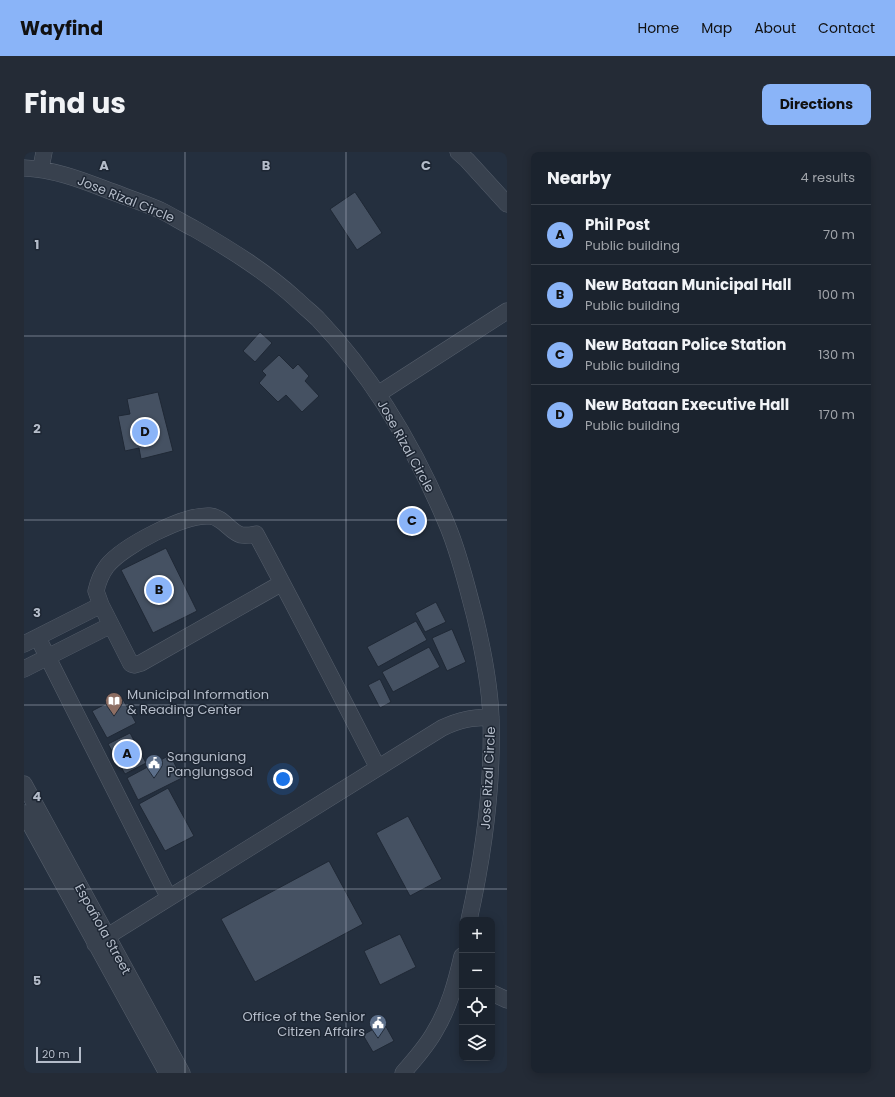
<!DOCTYPE html>
<meta charset="utf-8">
<style>
body{margin:0;font-family:Poppins,sans-serif;background:#242b36;color:#f1f3f6}
.controls{position:absolute;right:12px;bottom:12px;display:grid;overflow:hidden;border-radius:8px;box-shadow:0 2px 10px #0003}
.controls button{width:36px;height:36px;display:grid;place-items:center;padding:0;border:0;border-bottom:1px solid #39404a;background:#1b232e;color:#f1f3f6;font:20px sans-serif}
.scale{position:absolute;left:12px;bottom:10px;width:45px;box-sizing:border-box;padding-left:4px;border:2px solid #b4bcc9;border-top:0;font-size:11px;line-height:14px;white-space:nowrap;color:#b4bcc9;-webkit-text-stroke:3px #1d2633;paint-order:stroke}
.you{position:absolute;left:259px;top:627px;width:14px;height:14px;margin:-10px;border:3px solid #fff;border-radius:50%;background:#1a73e8;box-shadow:0 0 0 6px #1a73e833}
.badge{display:grid;place-items:center;width:26px;height:26px;border-radius:50%;background:#8ab4f8;color:#111;font-size:13px;font-weight:700}
.pin{position:absolute;translate:-50% -50%;border:2px solid #fff;box-shadow:0 1px 4px #0006}
.list{margin:0;padding:0;list-style:none}
h2{display:flex;justify-content:space-between;align-items:center;height:52px;margin:0;padding:0 16px;font-size:17px}
h2 small{font-size:13px;font-weight:400;color:#a0a4aa}
.list li{display:grid;grid-template-columns:26px 1fr auto;gap:12px;align-items:center;box-sizing:border-box;height:60px;padding:0 16px;border-top:1px solid #39404a}
.list b{display:block;font-size:15px;white-space:nowrap}
.list p{margin:0;font-size:13px;white-space:nowrap;color:#a0a4aa}
.list em{font-size:13px;font-style:normal;color:#a0a4aa}
.icon{flex:none;width:22px;height:22px;fill:none;stroke:currentColor;stroke-width:2;stroke-linecap:round;stroke-linejoin:round}
.map{position:relative;flex:none;width:483px;height:921px;overflow:hidden;border-radius:8px}
header{display:flex;align-items:center;gap:24px;box-sizing:border-box;height:56px;padding:0 20px;background:#8ab4f8;color:#111}
header strong{font-size:19px}
nav{display:flex;gap:22px;margin-inline-start:auto;font-size:14px}
.intro{display:flex;align-items:center;justify-content:space-between;box-sizing:border-box;height:96px;padding:0 24px}
h1{margin:0;font-size:28px}
.button{padding:10px 18px;border-radius:8px;background:#8ab4f8;color:#111;font-size:14px;font-weight:700}
main{display:flex;gap:24px;padding:0 24px}
aside{flex:1;background:#1b232e;border-radius:8px;box-shadow:0 2px 10px #0003}
.map>svg:first-child{display:block}
.building{fill:#455162;stroke:#1f2835}
.lines{fill:none;stroke-linecap:round;stroke-linejoin:round}
.minor-casing{stroke:#565f6c;stroke-width:17}
.minor{stroke:#38414e;stroke-width:16}
.grid{fill:none;stroke:#b4bcc9;stroke-width:1;stroke-opacity:0.55}
.labels{text-anchor:middle;dominant-baseline:central;stroke-width:3;stroke-linejoin:round;paint-order:stroke}
.street-label{font-size:13px;fill:#b4bcc9;stroke:#1d2633}
.poi-label{font-size:13px;fill:#b4bcc9;stroke:#1d2633;text-anchor:start}
.grid-label{font-size:13px;text-anchor:middle;font-weight:bold;fill:#b4bcc9;stroke:#1d2633;stroke-width:3;stroke-linejoin:round;paint-order:stroke}
</style>
<header>
<strong>Wayfind</strong>
<nav><a>Home</a><a>Map</a><a>About</a><a>Contact</a></nav>
</header>
<div class="intro"><h1>Find us</h1><a class="button">Directions</a></div>
<main>
<div class="map">
<svg width="483" height="921" viewBox="0 0 483 921">
<rect width="100%" height="100%" fill="#242f3e"/>
<path class="building" d="M331,40L358,81L333,98L306,57Z
M236,180L248,191L231,210L219,199Z
M255,203L269,217L274,212L285,224L281,229L295,244L278,260L262,243L254,250L235,231L242,223L238,219Z
M134,240L149,299L117,307L115,296L101,299L94,264L106,262L103,247Z
M142,396L173,459L129,481L97,418Z
M412,450L422,470L401,480L391,461Z
M392,469L403,488L354,515L343,495Z
M428,477L442,510L423,519L408,486Z
M405,495L416,515L369,540L358,520Z
M356,527L367,550L356,556L344,533Z
M97,544L112,571L83,586L68,559Z
M106,581L122,611L101,622L84,592Z
M146,603L158,626L114,648L103,626Z
M144,636L170,684L141,699L115,652Z
M384,664L418,727L386,744L352,681Z
M305,709L339,772L231,830L197,767Z
M376,782L392,815L356,833L340,799Z
M360,871L370,889L349,900L339,883Z"/>
<g class="lines">
<defs>
<path id="minor" d="M434,0L443,8L483,52
M0,16C28,17 55,27 81,37C99,44 118,50 136,58C148,64 159,71 171,77C207,98 241,119 272,147C279,154 287,160 294,167C350,226 393,300 424,375C436,404 443,435 451,465C459,498 466,533 467,567C469,636 460,701 445,768
M17,16L20,0
M354,242L483,159
M258,431L117,511L110,513L107,512L77,453L72,439C74,430 77,422 83,414C99,394 160,362 186,364C199,365 206,380 217,383C222,384 227,383 232,382C274,460 314,538 354,616
M14,486L145,746
M0,492L77,453
M0,517L87,473
M0,632L158,921
M0,661L143,921
M71,792L418,576C437,567 447,566 467,565
M468,841L483,848
M379,921C390,908 403,894 411,879C425,856 432,830 438,804"/>
</defs>
<use href="#minor" class="minor-casing"/>
<use href="#minor" class="minor"/>
</g>
<path class="grid" d="M161,0V921M322,0V921M0,184H483M0,368H483M0,553H483M0,737H483"/>
<defs>
<symbol id="library-pin" viewBox="-11 -11 22 30"><path d="M0 17L-7.5 6A9.5 9.5 0 1 1 7.5 6Z" fill="#8d6e63" stroke="#1d2633"/><path d="M-6-4Q-3-5.5-.7-3.5V5Q-3 3-6 4ZM6-4Q3-5.5 .7-3.5V5Q3 3 6 4Z" fill="#fff"/></symbol>
<symbol id="civic-pin" viewBox="-11 -11 22 30"><path d="M0 17L-7.5 6A9.5 9.5 0 1 1 7.5 6Z" fill="#5c6f8a" stroke="#1d2633"/><path d="M-.6-6.5H3V-4.5H.6V-3L4-1V1h2V6H-6V1h2V-1L-.6-3ZM-1.2 2.5V6h2.4V2.5Z" fill="#fff"/></symbol>
</defs>
<g fill-rule="evenodd">
<use href="#library-pin" x="80" y="539" width="20" height="27"/>
<use href="#civic-pin" x="120" y="601" width="20" height="27"/>
<use href="#civic-pin" x="344" y="861" width="20" height="27"/>
</g>
<g class="labels">
<g class="street-label">
<text transform="translate(102 47) rotate(22)">Jose Rizal Circle</text>
<text transform="translate(382 294) rotate(61)">Jose Rizal Circle</text>
<text transform="translate(464 626) rotate(-87)">Jose Rizal Circle</text>
<text transform="translate(79 777) rotate(61)">Española Street</text>
</g>
<g class="poi-label">
<text x="103" y="542">Municipal Information<tspan x="103" dy="15">&amp; Reading Center</tspan></text>
<text x="143" y="604">Sanguniang<tspan x="143" dy="15">Panglungsod</tspan></text>
<text x="341" y="864" text-anchor="end">Office of the Senior<tspan x="341" dy="15">Citizen Affairs</tspan></text>
</g>
</g>
<g class="grid-label">
<text x="80" y="18">A</text>
<text x="242" y="18">B</text>
<text x="402" y="18">C</text>
<text x="13" y="97">1</text>
<text x="13" y="281">2</text>
<text x="13" y="465">3</text>
<text x="13" y="649">4</text>
<text x="13" y="833">5</text>
</g>
</svg>
<div class="controls">
<button>+</button>
<button>−</button>
<button><svg class="icon" aria-label="locate" viewBox="0 0 24 24"><circle cx="12" cy="12" r="6"/><path d="M12 2v4M12 18v4M2 12h4M18 12h4"/></svg></button>
<button><svg class="icon" aria-label="layers" viewBox="0 0 24 24"><path d="M12 4l9 5-9 5-9-5zM3 14l9 5 9-5"/></svg></button>
</div>
<div class="scale">20 m</div>
<div class="you"></div>
<div class="pin badge" style="left:103px;top:602px">A</div>
<div class="pin badge" style="left:135px;top:438px">B</div>
<div class="pin badge" style="left:388px;top:369px">C</div>
<div class="pin badge" style="left:121px;top:280px">D</div>
</div>
<aside>
<h2>Nearby<small>4 results</small></h2>
<ul class="list">
<li><span class="badge">A</span><div><b>Phil Post</b><p>Public building</p></div><em>70 m</em></li>
<li><span class="badge">B</span><div><b>New Bataan Municipal Hall</b><p>Public building</p></div><em>100 m</em></li>
<li><span class="badge">C</span><div><b>New Bataan Police Station</b><p>Public building</p></div><em>130 m</em></li>
<li><span class="badge">D</span><div><b>New Bataan Executive Hall</b><p>Public building</p></div><em>170 m</em></li>
</ul>
</aside>
</main>
